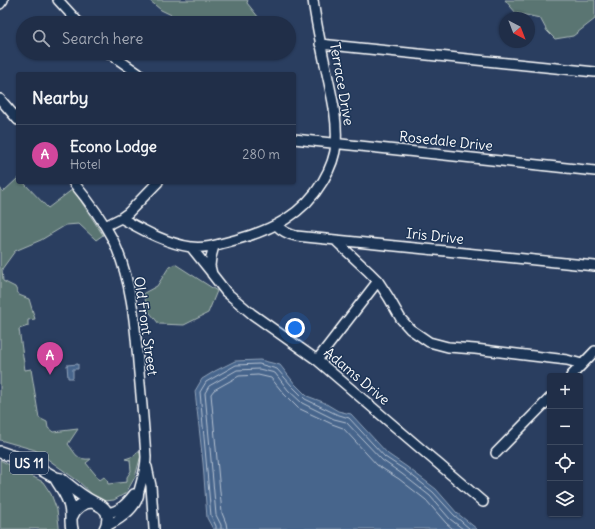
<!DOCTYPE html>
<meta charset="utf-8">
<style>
body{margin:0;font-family:Delius,sans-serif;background:#28364f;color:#f1f3f6}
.controls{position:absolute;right:12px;bottom:12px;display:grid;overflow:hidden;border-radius:4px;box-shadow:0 1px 3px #0004}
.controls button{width:36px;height:36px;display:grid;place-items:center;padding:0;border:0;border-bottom:1px solid #3d4a60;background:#202e48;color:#f1f3f6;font:20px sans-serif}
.compass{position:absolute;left:499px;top:12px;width:36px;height:36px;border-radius:50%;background:#202e48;box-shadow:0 1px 3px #0004;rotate:138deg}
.you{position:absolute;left:295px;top:328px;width:14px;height:14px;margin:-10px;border:3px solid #fff;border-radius:50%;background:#1a73e8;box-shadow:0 0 0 6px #1a73e833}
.badge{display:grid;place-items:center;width:26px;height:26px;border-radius:50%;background:#ff9aa2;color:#fff;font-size:13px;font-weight:700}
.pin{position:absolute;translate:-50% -33px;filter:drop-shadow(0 1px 2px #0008)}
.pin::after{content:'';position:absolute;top:21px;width:14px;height:12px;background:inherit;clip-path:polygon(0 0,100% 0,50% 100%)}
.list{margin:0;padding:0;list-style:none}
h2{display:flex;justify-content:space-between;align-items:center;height:52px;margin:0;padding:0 16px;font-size:17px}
h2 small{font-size:13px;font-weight:400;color:#a2a8b4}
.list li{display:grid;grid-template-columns:26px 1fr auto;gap:12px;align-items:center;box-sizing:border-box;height:60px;padding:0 16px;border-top:1px solid #3d4a60}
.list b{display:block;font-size:15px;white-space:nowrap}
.list p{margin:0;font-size:13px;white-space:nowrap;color:#a2a8b4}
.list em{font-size:13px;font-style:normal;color:#a2a8b4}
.icon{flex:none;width:22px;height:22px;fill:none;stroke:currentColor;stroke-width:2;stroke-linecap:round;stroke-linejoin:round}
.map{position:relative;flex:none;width:595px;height:529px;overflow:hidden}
.search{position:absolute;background:#202e48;box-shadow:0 1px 3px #0004;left:16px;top:16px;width:280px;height:44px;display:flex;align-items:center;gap:10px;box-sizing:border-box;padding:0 14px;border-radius:22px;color:#a2a8b4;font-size:15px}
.panel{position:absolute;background:#202e48;box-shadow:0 1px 3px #0004;left:16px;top:72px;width:280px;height:112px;border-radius:4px}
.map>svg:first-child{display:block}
.green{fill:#5a7572;stroke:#acbab8}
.water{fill:#47658c;stroke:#91a3ba}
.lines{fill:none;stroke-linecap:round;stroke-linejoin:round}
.shore{stroke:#b5c1d1;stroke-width:1}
.minor-casing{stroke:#fff;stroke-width:12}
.major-casing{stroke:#fff;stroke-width:14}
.minor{stroke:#1d3557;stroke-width:9}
.major{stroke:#1d3557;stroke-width:11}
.labels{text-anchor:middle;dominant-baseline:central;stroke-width:3;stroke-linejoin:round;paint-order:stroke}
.shield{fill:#1d3557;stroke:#bbc2cd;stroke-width:1}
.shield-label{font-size:13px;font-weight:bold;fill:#fff}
.street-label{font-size:14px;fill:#fff;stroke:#1d3557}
</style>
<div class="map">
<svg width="595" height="529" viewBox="0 0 595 529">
<rect width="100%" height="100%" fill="#2a3e60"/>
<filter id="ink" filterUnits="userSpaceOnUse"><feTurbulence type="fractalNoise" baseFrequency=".025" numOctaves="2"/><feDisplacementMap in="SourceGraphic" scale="8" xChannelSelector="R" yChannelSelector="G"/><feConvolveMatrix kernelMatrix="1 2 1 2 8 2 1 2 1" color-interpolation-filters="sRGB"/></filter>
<g filter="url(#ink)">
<path class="green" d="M149,0H248L247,3L263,23H216L213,22L206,23H188L161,10Z
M505,0H595V19L573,36L555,39L547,31L540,18L516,13Z
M237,53H271V56L237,54Z
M18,178V182H23L48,208L73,189L103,235L96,240L79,224L66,225L41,240L15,251L2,269L3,281L15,287L19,295L29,299L35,319L28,320V326L19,329L25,370L31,369L39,418L47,422L48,428L53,432L78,429L68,444C77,455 76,460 91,459L86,463L100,480L104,477L107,479L108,484L127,482V477L131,471L130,460L125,459L134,456L137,452H140L141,455L135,477L126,493L114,500L105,501L96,498L78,481L35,450L0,440V188L3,192Z
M175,264L217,291L208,313L184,325L159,324L147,309L144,293L157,286L169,267Z
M0,460L43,482L51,494L57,510L59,526V529H0Z"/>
<path class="water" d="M260,360L280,365L295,384L307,396L323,402L338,411L351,414L388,454L407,467L436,489L457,513L477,529H213L207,518L203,463L195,391L202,379L215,371L235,361Z
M78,364V369H73V378H68L67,365Z"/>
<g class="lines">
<path class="shore" d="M216,529V526L211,516L200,392L206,382L236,365L259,364L277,369L292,386L305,399L336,414L349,418L385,457L405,470L433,492L454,515L470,529
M221,529V525L216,515L205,393L209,386L237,370L259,369L275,373L288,390L302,403L334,419L346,422L382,460L402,474L430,496L450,519L463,529
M227,529L226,523L222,513L211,394L214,390L239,376L258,375L271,378L284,394L298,408L332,424L343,428L377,465L399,479L426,500L446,523L453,529"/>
<defs>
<path id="minor" d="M58,0L79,23
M0,4L3,0
M320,44L595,72
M109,53L139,74
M0,99L18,120
M294,139L595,171
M73,182C88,200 102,219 113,240C131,278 135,321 138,362C141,394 144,426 146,457C146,469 142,479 139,491C138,493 139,495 138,497C134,510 118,521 106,526
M121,218C143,230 165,243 191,247C206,249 220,244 235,240C272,230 303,215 323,181C330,169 335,157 336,144C338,118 331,93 326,69C321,46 316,23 313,0
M276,225C282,231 287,234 296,236L595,266
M105,226L121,218L128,213L158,182
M335,240L369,272L378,281L389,298L401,319L410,329L429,342L448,347L475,349L567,360L582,364
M214,246L211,257L210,266L212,274L226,292L252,314L317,360L483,502
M191,247L211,272
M317,360L378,281
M571,376L595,351
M496,453L550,398
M147,467L151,486L154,529
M107,513C120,511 127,503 134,494"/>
<path id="major" d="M0,452L26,461L56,478L61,479C71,487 81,496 93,502C98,505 102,505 106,511C109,516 108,524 105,529
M56,479C61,488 68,496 70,507C72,515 70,522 72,529
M72,516C76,507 83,502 93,502"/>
</defs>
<use href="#minor" class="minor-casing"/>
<use href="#major" class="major-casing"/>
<use href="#minor" class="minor"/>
<use href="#major" class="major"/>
</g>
</g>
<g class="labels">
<rect class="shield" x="10" y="452" width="38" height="22" rx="3"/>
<g class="shield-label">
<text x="29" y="463">US 11</text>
</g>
<g class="street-label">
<text transform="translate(342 84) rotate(80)">Terrace Drive</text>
<text transform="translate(446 141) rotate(6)">Rosedale Drive</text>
<text transform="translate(435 236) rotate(6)">Iris Drive</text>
<text transform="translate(146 326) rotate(82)">Old Front Street</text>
<text transform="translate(357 376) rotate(40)">Adams Drive</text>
</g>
</g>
</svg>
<div class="controls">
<button>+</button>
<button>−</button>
<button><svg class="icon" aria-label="locate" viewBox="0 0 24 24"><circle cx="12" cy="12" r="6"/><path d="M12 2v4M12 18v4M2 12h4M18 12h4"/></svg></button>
<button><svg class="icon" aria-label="layers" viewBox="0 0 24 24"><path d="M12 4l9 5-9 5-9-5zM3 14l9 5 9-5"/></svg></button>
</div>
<svg class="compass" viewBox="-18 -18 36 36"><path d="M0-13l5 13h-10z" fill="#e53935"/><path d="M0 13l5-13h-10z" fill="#a2a8b4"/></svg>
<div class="you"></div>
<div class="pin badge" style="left:50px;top:375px;background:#d1479c">A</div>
<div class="search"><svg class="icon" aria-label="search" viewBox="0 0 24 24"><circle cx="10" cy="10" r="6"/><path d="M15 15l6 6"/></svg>Search here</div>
<section class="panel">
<h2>Nearby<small></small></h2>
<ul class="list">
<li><span class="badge" style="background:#d1479c">A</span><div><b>Econo Lodge</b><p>Hotel</p></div><em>280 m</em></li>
</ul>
</section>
</div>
